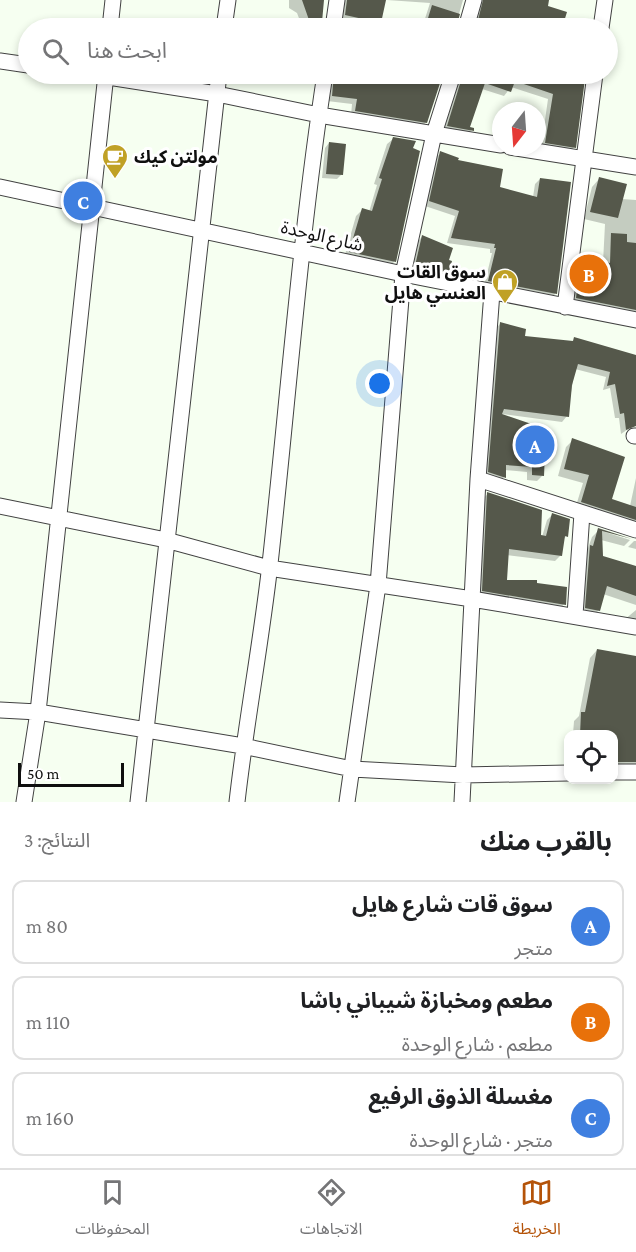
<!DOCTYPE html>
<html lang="ar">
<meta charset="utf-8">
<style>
body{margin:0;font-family:"Crimson Pro","Noto Sans Arabic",serif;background:#f2f2f2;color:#202124;direction:rtl}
.controls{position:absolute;right:18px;bottom:18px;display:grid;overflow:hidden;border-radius:12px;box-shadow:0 3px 9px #0003}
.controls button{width:54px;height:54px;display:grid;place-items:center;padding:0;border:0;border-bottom:2px solid #e0e0e0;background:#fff;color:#202124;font:30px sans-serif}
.compass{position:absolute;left:492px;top:102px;width:54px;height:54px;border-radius:50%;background:#fff;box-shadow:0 3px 9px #0003;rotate:197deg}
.scale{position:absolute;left:18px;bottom:15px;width:106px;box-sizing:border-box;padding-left:6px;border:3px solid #0f0f0f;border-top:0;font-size:16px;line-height:21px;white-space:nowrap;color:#0f0f0f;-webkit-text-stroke:4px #fff;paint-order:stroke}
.you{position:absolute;left:380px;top:384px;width:21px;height:21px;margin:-15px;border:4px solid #fff;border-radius:50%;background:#1a73e8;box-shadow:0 0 0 9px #1a73e833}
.badge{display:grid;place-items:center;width:39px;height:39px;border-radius:50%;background:#b45309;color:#fff;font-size:20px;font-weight:700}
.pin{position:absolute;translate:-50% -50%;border:3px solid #fff;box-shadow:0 2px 6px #0006}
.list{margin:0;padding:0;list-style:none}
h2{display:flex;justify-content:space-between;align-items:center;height:78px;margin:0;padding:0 24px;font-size:26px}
h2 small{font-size:20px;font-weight:400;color:#757577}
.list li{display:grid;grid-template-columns:39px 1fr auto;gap:18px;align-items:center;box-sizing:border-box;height:84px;margin:0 12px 12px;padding:0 12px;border:2px solid #e0e0e0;border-radius:12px}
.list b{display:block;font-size:22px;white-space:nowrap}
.list p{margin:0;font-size:20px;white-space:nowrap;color:#757577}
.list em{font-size:20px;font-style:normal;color:#757577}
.icon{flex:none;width:33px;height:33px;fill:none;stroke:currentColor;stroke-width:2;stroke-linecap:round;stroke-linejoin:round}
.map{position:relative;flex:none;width:636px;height:802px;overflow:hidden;direction:ltr}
.search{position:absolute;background:#fff;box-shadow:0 3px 9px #0003;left:18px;right:18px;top:18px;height:66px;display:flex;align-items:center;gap:15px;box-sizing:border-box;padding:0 21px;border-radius:33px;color:#757577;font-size:22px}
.sheet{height:366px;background:#fff}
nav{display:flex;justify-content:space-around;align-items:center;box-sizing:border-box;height:84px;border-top:2px solid #e0e0e0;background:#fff;font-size:16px;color:#757577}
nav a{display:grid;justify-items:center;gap:3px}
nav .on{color:#b45309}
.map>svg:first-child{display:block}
.shadow{fill:#0003}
.building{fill:#55584b}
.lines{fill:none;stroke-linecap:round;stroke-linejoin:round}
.street-casing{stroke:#424242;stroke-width:17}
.street{stroke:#fff;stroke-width:15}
.labels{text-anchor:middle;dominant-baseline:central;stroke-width:6;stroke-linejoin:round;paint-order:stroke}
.poi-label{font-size:18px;font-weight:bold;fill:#0f0f0f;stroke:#fff;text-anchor:start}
.street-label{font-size:18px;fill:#0f0f0f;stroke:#fff}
</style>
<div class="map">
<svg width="636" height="802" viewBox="0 0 636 802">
<rect width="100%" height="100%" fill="#f6fff1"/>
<path class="shadow" d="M289,0H322L320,21L314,28L302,26L297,13L289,8Z
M344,0H384L380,22L374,27L340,20Z
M387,0H463L455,28H422L430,3Z
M477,0H547V7L566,13L561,28L532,27V28H473Z
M329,74H441L426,122L421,128L351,116L352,104L327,101Z
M456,74H584L574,147L569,152L541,148L548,99L511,87L504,96L482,89L468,128L472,129L467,135L442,131Z
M393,139L419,152L394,262L388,267L344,258L356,216L362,210L369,212L377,185L374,184L387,144Z
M329,143L341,175L337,179L322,178L325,148Z
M441,153L498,188L533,197L535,184L540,179L570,183L555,294L550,299L484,286L492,253H490V249L447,243L455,216L425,206L435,158Z
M599,179L622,199L636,200V319L569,305L574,266L582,259L603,263L605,224L584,219L592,187Z
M422,237L447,261V272L443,277L411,270L418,241Z
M500,324L523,338L571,342L575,339L636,356V418L634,425L621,434L619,418H615L610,388L603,390L606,377L575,369L567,416L562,422L502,414L542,476L537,481L527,480V472L504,470V477L499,482L484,477L495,329Z
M573,440L610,500L630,506L636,478V532L575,509L583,483L558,476L566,447Z
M488,494L539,537H542L547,520L552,515L566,536L563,540L561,555L555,561L507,555L505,581L535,585L564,604L559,610L477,596L482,499Z
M599,530L630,540L624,546L601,540L602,557L636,568V605L603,594L599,610L591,618L579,615L583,553L588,548L592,537Z
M634,541H636V549L628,547Z
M636,610V628L624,620Z
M597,650L636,658V771L614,769V734H573L574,721L579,716L590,658Z"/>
<path class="building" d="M302,0H324L322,22L309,20Z
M347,0H386L381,23L345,15Z
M483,0H549L548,6L567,12L562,28L536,21L534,28H476Z
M432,5L460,14L456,28H425Z
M334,74H404L421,77V74H443L427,123L355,111L357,99L332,96Z
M463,74H550L585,79L576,148L545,143L553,94L515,81L511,92L485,83L470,127L474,128V131L447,126Z
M393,137L416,141L413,148L420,151L396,262L349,252L362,208L372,211L382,179L379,178Z
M329,142L346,144L343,175L326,174Z
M440,151L459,158L458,160L503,169L500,187L537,197L540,178L571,182L557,294L488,281L496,248H494L495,244L451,238L459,211L429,201Z
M599,177L627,184L618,218L590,212Z
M611,233L627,234V242L636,243V310L576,298L581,257L610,263Z
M422,235L453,248L449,260L452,261L449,273L415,266Z
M500,322L526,329L525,336L573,341L574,337L636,355V426L626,430L624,413L620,414L615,384L607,386L610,372L578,364L572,385L569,417L504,409L502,414L546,429L544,476L532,475V467L506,465V478L488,472Z
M572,438L625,457L612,499L636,507V520L581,502L589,475L564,469Z
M487,492L542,510L541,535L546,536L552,513L570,519L568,537L565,536L562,556L509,549L507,580H537V583L567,587L566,605L482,591Z
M598,528L632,539L602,531L603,556L636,566V596L607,586L600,611L585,608L590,545L593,546Z
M597,649L636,656V762H614V735H580L581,712H585Z"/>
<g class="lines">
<defs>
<path id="street" d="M110,28L113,0
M224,28L228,0
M333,28L337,0
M466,28L474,0
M601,28L605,0
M0,61L28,65
M89,74L217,94L319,115L501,145
M510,147L636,167
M0,187L403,274L636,320
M565,307L595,74
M634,436H636
M478,479L636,530
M0,506L166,540L269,568L472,599L636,627
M575,615L582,513
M0,710L38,712L243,746L352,769L463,775L568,773
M614,772H636
M24,802L38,712L106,74
M138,802L219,74
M237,802C246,722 261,644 270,564C288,401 300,236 325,74
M347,802L378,585L403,274L434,134L453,74
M462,802L478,479L492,292"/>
</defs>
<use href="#street" class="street-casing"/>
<use href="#street" class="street"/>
</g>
<defs>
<symbol id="cafe-pin" viewBox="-11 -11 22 30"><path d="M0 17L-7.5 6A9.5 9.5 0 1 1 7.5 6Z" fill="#c0a126" stroke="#fff"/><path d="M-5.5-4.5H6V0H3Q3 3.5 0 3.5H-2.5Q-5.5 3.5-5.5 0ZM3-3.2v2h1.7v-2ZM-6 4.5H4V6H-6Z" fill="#fff"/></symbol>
<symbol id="shop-pin" viewBox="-11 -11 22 30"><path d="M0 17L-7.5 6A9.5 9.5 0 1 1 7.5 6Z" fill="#c0a126" stroke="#fff"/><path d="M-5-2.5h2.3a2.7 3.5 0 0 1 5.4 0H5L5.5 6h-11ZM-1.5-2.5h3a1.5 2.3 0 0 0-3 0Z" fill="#fff"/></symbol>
</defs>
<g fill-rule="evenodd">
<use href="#cafe-pin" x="100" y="142" width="30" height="40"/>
<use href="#shop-pin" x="490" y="267" width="30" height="40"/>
</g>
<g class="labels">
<g class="poi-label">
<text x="134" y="157">مولتن كيك</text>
<text x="486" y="272" text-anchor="end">سوق القات<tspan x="486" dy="21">العنسي هايل</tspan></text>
</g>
<g class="street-label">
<text transform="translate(322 236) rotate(13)">شارع الوحدة</text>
</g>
</g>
</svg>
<div class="controls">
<button><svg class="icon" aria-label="locate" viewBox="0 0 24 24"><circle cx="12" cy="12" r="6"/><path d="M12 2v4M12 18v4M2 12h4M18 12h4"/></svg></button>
</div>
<svg class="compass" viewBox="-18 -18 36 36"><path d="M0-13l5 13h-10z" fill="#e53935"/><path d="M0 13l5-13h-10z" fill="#757577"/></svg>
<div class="scale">50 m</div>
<div class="you"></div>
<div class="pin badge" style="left:535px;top:445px;background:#3f7fe0">A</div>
<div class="pin badge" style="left:589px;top:274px;background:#e8710a">B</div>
<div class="pin badge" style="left:83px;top:201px;background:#3f7fe0">C</div>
<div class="search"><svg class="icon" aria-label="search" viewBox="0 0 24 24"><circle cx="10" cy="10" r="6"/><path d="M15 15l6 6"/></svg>ابحث هنا</div>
</div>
<section class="sheet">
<h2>بالقرب منك<small>النتائج: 3</small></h2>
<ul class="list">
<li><span class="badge" style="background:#3f7fe0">A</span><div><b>سوق قات شارع هايل</b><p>متجر</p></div><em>80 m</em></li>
<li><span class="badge" style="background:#e8710a">B</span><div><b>مطعم ومخبازة شيباني باشا</b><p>مطعم · شارع الوحدة</p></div><em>110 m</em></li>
<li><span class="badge" style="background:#3f7fe0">C</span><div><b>مغسلة الذوق الرفيع</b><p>متجر · شارع الوحدة</p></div><em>160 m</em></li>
</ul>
</section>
<nav>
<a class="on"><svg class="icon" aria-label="map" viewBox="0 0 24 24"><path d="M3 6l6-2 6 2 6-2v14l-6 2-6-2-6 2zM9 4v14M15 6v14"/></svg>الخريطة</a>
<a><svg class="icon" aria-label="directions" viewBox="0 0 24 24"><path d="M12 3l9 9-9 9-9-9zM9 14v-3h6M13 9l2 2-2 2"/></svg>الاتجاهات</a>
<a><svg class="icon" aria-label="saved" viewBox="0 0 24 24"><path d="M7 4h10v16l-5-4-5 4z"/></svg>المحفوظات</a>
</nav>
